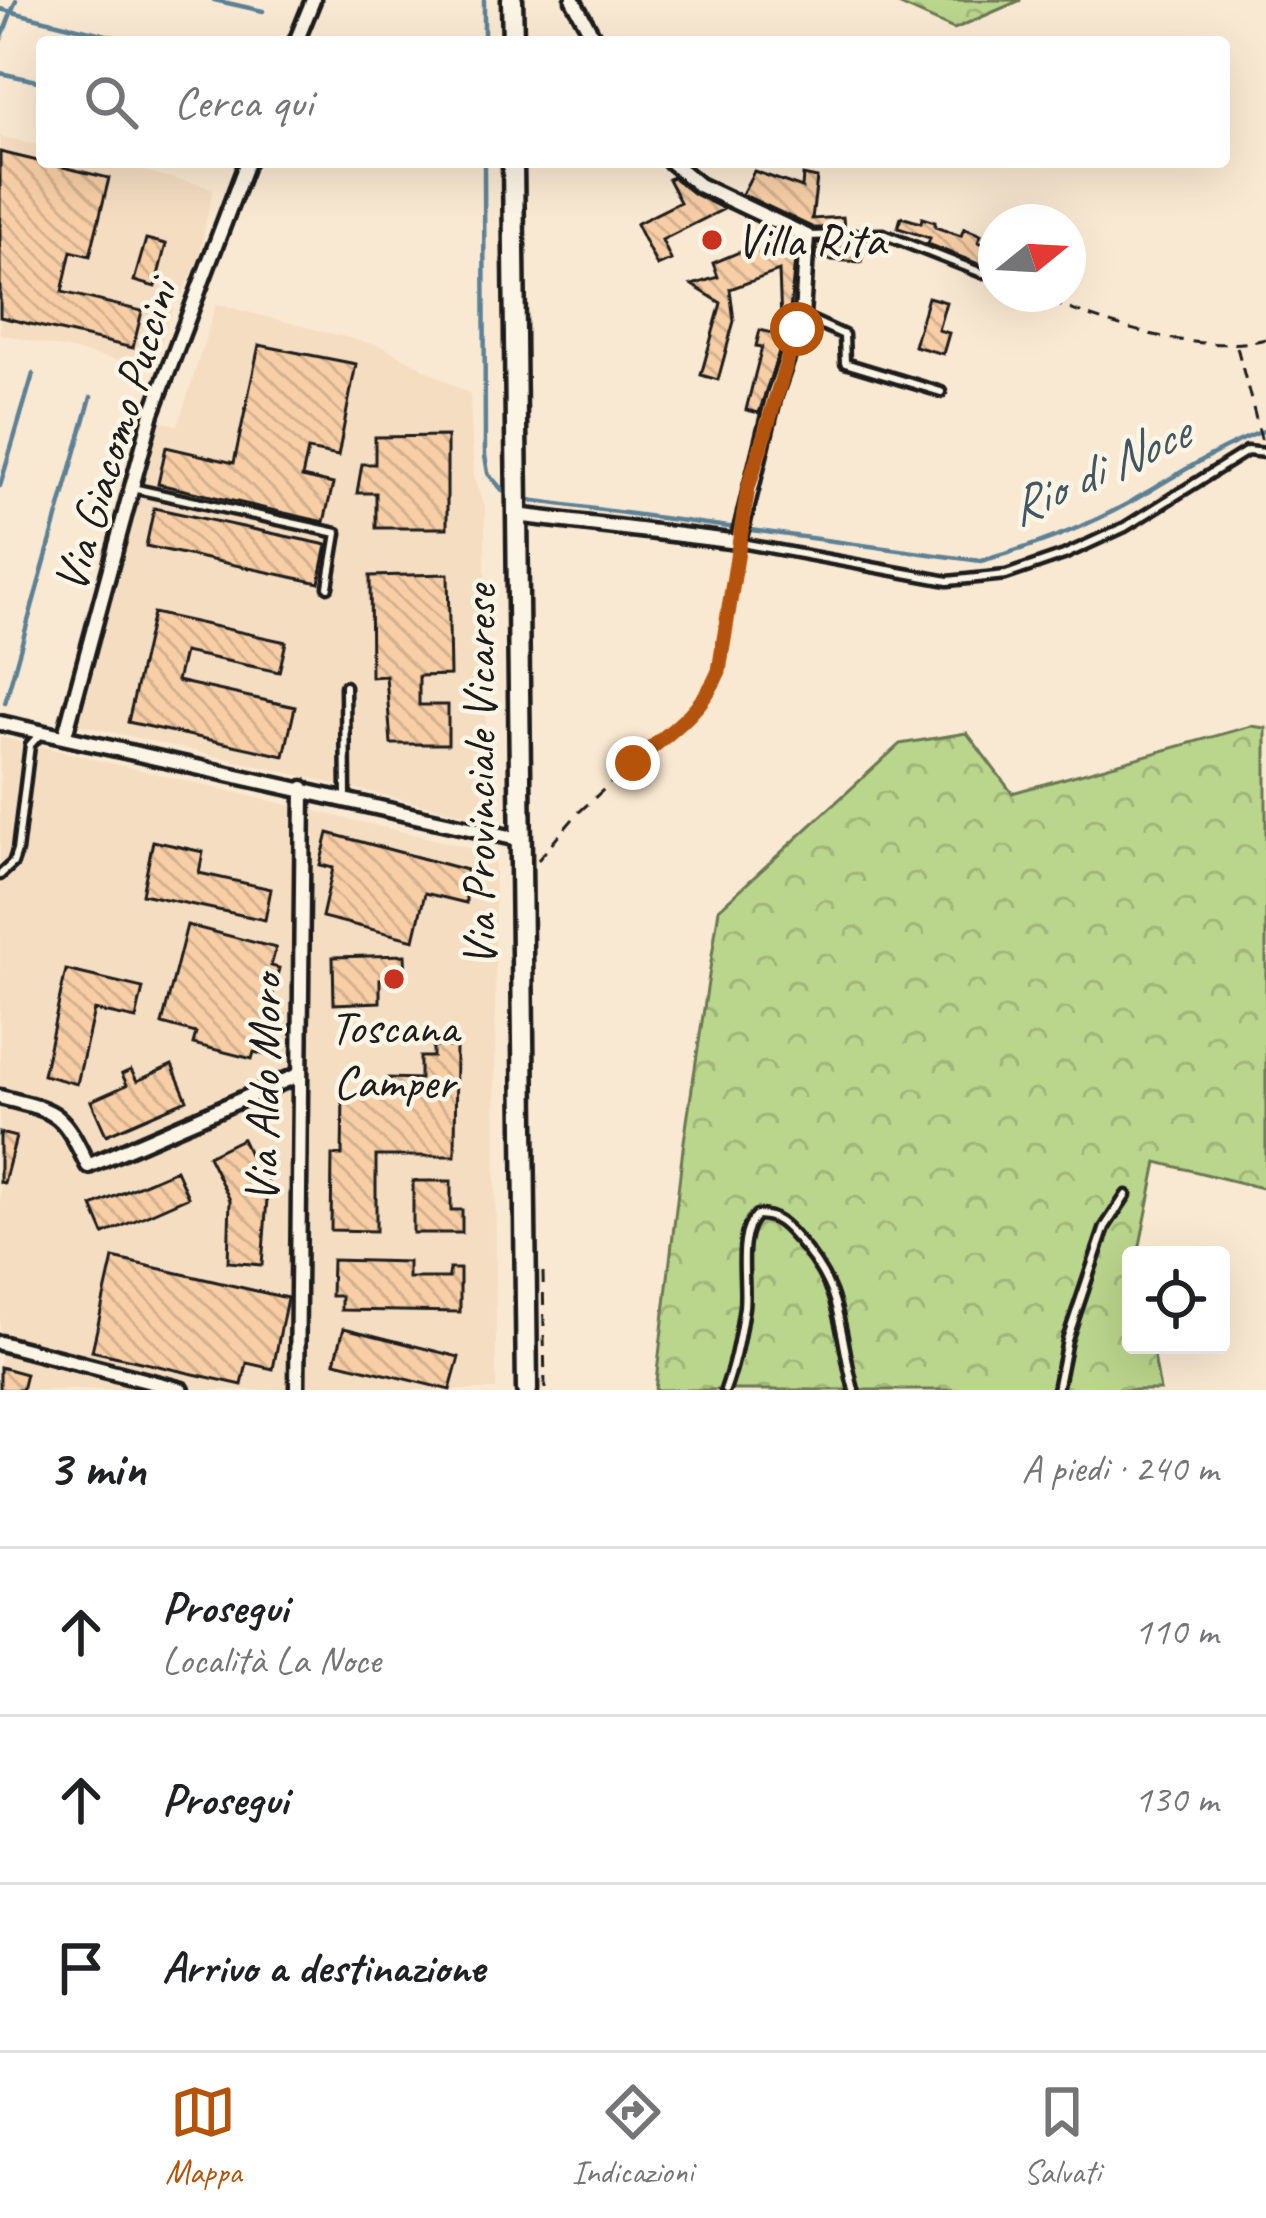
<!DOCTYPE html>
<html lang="it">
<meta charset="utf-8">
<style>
body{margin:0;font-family:Caveat,sans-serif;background:#f2f2f2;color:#202124}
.controls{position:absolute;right:36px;bottom:36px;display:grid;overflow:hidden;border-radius:12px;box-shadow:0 12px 48px #0002}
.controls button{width:108px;height:108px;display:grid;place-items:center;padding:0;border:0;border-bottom:3px solid #e0e0e0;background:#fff;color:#202124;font:60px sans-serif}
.compass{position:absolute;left:978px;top:204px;width:108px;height:108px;border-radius:50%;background:#fff;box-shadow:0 12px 48px #0002;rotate:72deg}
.stop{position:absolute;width:36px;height:36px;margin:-27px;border:9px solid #b45309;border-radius:50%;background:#fff}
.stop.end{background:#b45309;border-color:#fff;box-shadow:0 3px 12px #0008}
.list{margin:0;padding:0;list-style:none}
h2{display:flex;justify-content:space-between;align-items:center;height:156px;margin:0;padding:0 48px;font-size:51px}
h2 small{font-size:39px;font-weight:400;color:#757577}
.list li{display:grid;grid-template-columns:78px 1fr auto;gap:36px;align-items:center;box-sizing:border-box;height:168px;padding:0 48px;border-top:3px solid #e0e0e0}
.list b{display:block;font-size:45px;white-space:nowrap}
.list p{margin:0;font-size:39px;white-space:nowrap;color:#757577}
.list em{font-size:39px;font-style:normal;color:#757577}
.icon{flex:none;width:66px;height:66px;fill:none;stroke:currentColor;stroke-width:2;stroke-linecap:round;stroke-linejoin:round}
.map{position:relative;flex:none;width:1266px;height:1390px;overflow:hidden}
.search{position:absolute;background:#fff;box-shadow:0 12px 48px #0002;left:36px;right:36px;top:36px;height:132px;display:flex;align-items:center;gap:30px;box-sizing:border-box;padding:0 42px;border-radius:12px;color:#757577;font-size:45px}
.sheet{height:660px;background:#fff}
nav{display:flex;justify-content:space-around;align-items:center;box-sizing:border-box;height:168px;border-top:3px solid #e0e0e0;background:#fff;font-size:33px;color:#757577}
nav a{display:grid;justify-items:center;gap:6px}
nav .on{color:#b45309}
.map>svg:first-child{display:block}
.built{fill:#f5ddc2}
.forest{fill:url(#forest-crowns);stroke:#6b7854;stroke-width:3}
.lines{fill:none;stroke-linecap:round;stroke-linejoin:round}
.stream{stroke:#5c8196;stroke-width:4.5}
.building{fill:url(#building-back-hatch);stroke:#1c1c1c;stroke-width:3}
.service-casing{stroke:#1c1c1c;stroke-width:15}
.minor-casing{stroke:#1c1c1c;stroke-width:21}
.secondary-casing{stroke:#1c1c1c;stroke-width:27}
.path{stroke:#1c1c1c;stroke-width:3;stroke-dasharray:12 9;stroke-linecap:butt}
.service{stroke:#fcf5e5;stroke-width:6}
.minor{stroke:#fcf5e5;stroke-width:12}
.secondary{stroke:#fcf5e5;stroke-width:18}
.route{stroke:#b45309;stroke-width:15}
.poi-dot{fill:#c8321e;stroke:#fcf5e5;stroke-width:4.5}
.labels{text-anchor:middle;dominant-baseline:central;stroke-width:9;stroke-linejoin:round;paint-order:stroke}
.poi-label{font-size:48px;fill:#1c1c1c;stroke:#fcf5e5;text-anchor:start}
.street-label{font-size:48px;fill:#1c1c1c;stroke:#fcf5e5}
.water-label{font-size:51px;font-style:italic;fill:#415763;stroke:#fcf5e5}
</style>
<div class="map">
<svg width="1266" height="1390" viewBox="0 0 1266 1390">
<defs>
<pattern id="forest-crowns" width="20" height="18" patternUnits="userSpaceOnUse" patternTransform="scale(3)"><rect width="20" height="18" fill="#bad58c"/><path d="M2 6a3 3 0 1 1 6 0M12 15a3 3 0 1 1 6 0" fill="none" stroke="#9fb678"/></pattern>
<pattern id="building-back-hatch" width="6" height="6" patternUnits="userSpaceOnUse" patternTransform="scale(3)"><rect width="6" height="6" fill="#f7cea6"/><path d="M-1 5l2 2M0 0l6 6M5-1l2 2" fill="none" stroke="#d3b08e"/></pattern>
</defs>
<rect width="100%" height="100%" fill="#fae9d2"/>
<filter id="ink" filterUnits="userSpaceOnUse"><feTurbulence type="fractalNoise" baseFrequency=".00833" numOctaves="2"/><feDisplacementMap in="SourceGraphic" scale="24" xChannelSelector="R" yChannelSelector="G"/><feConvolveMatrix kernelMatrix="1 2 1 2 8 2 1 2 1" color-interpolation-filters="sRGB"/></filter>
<g filter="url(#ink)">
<path class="built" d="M0,136L42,146V162H107L213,188L199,259L182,294L166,292L162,304L174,306L152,368L0,334Z
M216,304L384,347L470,394L474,479L485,507L486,742L482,818L77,724L155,420L178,425Z
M0,737L463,846L495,858L496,1390H0Z"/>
<path class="forest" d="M889,0H1021L954,29Z
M1251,726L1266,728V1189L1157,1162L1138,1255H1131V1345H1152L1160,1390H655L683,1148L719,909L900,744L967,733L1012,793Z"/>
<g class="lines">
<path class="stream" d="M214,0L263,11
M0,9L135,42
M0,42L16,0
M484,42V0
M0,73L42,82
M484,162L485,456L488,473L503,491
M0,486L33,374
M528,500L981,561C1032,547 1081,529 1127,504C1174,477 1215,449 1266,430
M5,703L91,397"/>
</g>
<path class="building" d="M0,152L109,178L90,256L71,251L62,292L142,311L133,348L0,317Z
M754,171L802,188L803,175L817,178L812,219L843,217L844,228H814L742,194Z
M673,177L694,194L724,209L662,240L671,260L657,266L636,224L680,202L668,179Z
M901,217L921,223L922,218L935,222V227L961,236L964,228L981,235L978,242L996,248V271L928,244L930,238L898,228Z
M780,235L793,241L796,248L789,322H781L779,271L730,289L734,321L718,380L701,375L721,303L692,285L718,277L713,263Z
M146,239L166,244L155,287L134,281Z
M866,242L861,262L816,259L817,243Z
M928,297L946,302L938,330L949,333L943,354L914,346Z
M760,330L784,336L759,413L746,410L762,347L756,346Z
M259,345L356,364L338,456L308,450L302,477L333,484L324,522L158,484L166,447L234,463Z
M447,436V528H376V493H357L362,464H375V437Z
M154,508L327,545L319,583L146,546Z
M448,574L450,675L419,676V705H448V744H391L386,676L371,677L370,576Z
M153,613L286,642L279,672L184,652L177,681L295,707L284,756L128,722Z
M328,833L466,870V903L425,893L414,940L322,917L333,868L320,865Z
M153,841L203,852L199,873L271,889L265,920L142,894Z
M187,925L276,948L271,966L279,968L271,1002L280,1004L278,1013L284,1015L273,1057L254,1052L252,1059L193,1044L196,1033L162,1024Z
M405,955L406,978L380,979V1002L334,1004L333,957Z
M66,970L143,988L136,1019L94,1010L77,1084L43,1075Z
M433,1046L456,1047L455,1156H376V1231L331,1230L332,1155H342L343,1095H388V1078L420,1079V1057H433Z
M172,1065L187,1100L106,1135L91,1101L127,1085L122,1074L131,1070L137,1081Z
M0,1133L16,1137L4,1183L0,1182Z
M242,1139L263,1184L267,1181L272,1191L267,1199L262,1265L228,1262L230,1200L208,1156Z
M176,1170L188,1197L104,1234L92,1206Z
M413,1181H451V1210H462V1233H413Z
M113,1258L287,1298L273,1369L247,1363L242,1385L92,1351Z
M332,1260L408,1262V1278H449V1269H460V1312L341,1310V1296H331Z
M344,1328L459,1357L450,1390L335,1362Z
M0,1367L26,1374L22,1390H0Z"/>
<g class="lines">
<defs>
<path id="service" d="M807,236L883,234L982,273
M802,316L844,335L845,363L941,392
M132,488L337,533L328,587
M741,543L948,581L1006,575L1064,555L1125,527L1247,451L1266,453
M345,686L346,798
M0,875L13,863L17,851L30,745L40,734
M725,1390C735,1363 740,1335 744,1307C747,1280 736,1235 757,1215C776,1215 785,1225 797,1239C845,1292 837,1326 854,1390
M1057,1390L1067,1340L1105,1227L1126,1195"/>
<path id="minor" d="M573,0L596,42
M296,42L313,0
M516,515L738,542L774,395L802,316L807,236L699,185L671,162
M0,723L518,839
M65,735L152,413L247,162
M0,1097C59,1112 61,1110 88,1166L298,1075
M0,1343L182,1390
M297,1390L303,788"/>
<path id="secondary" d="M512,0L513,42
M513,162L527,1390"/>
</defs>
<use href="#service" class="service-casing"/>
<use href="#minor" class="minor-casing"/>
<use href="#secondary" class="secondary-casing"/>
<path class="path" d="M1031,294C1098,321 1195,357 1266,339
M1237,347L1262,442
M538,860L578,813L711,691L719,671L736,557
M543,1272L545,1390"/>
<use href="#service" class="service"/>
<use href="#minor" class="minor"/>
<use href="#secondary" class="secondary"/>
</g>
</g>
<g class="lines" filter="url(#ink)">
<path class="route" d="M633,763C665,736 703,711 719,671L748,488L797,329"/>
</g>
<g class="poi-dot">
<circle cx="712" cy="240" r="12"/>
<circle cx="394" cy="979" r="12"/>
</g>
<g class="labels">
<g class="poi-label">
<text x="736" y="240">Villa Rita</text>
<text x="394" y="1027" text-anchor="middle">Toscana<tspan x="394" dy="55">Camper</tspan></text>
</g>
<g class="street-label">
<text transform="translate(115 436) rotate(-73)">Via Giacomo Puccini</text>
<text transform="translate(479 776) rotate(-90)">Via Provinciale Vicarese</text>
<text transform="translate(263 1089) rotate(-89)">Via Aldo Moro</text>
</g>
<g class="water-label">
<text transform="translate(1098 470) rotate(-25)">Rio di Noce</text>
</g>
</g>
</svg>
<div class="controls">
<button><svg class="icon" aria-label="locate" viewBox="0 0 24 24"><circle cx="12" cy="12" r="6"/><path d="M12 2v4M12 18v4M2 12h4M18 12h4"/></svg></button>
</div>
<svg class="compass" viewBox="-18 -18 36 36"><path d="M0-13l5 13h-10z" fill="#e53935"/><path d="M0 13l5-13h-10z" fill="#757577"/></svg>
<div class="stop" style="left:797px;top:329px"></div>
<div class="stop end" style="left:633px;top:763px"></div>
<div class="search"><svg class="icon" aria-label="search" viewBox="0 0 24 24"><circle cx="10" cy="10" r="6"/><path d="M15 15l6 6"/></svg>Cerca qui</div>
</div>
<section class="sheet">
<h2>3 min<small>A piedi · 240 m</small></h2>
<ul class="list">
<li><svg class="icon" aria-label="ahead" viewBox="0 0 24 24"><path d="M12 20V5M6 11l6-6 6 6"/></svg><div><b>Prosegui</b><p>Località La Noce</p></div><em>110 m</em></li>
<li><svg class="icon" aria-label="ahead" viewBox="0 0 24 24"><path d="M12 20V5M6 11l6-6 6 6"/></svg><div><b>Prosegui</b></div><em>130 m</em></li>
<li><svg class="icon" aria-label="arrive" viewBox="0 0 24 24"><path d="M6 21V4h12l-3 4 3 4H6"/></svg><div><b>Arrivo a destinazione</b></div></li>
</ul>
</section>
<nav>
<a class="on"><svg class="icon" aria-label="map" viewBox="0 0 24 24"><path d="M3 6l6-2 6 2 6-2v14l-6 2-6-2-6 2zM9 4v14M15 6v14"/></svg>Mappa</a>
<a><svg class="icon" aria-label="directions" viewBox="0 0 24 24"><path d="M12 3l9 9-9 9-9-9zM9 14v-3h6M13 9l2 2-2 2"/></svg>Indicazioni</a>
<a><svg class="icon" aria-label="saved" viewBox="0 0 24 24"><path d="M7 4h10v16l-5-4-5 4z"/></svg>Salvati</a>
</nav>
